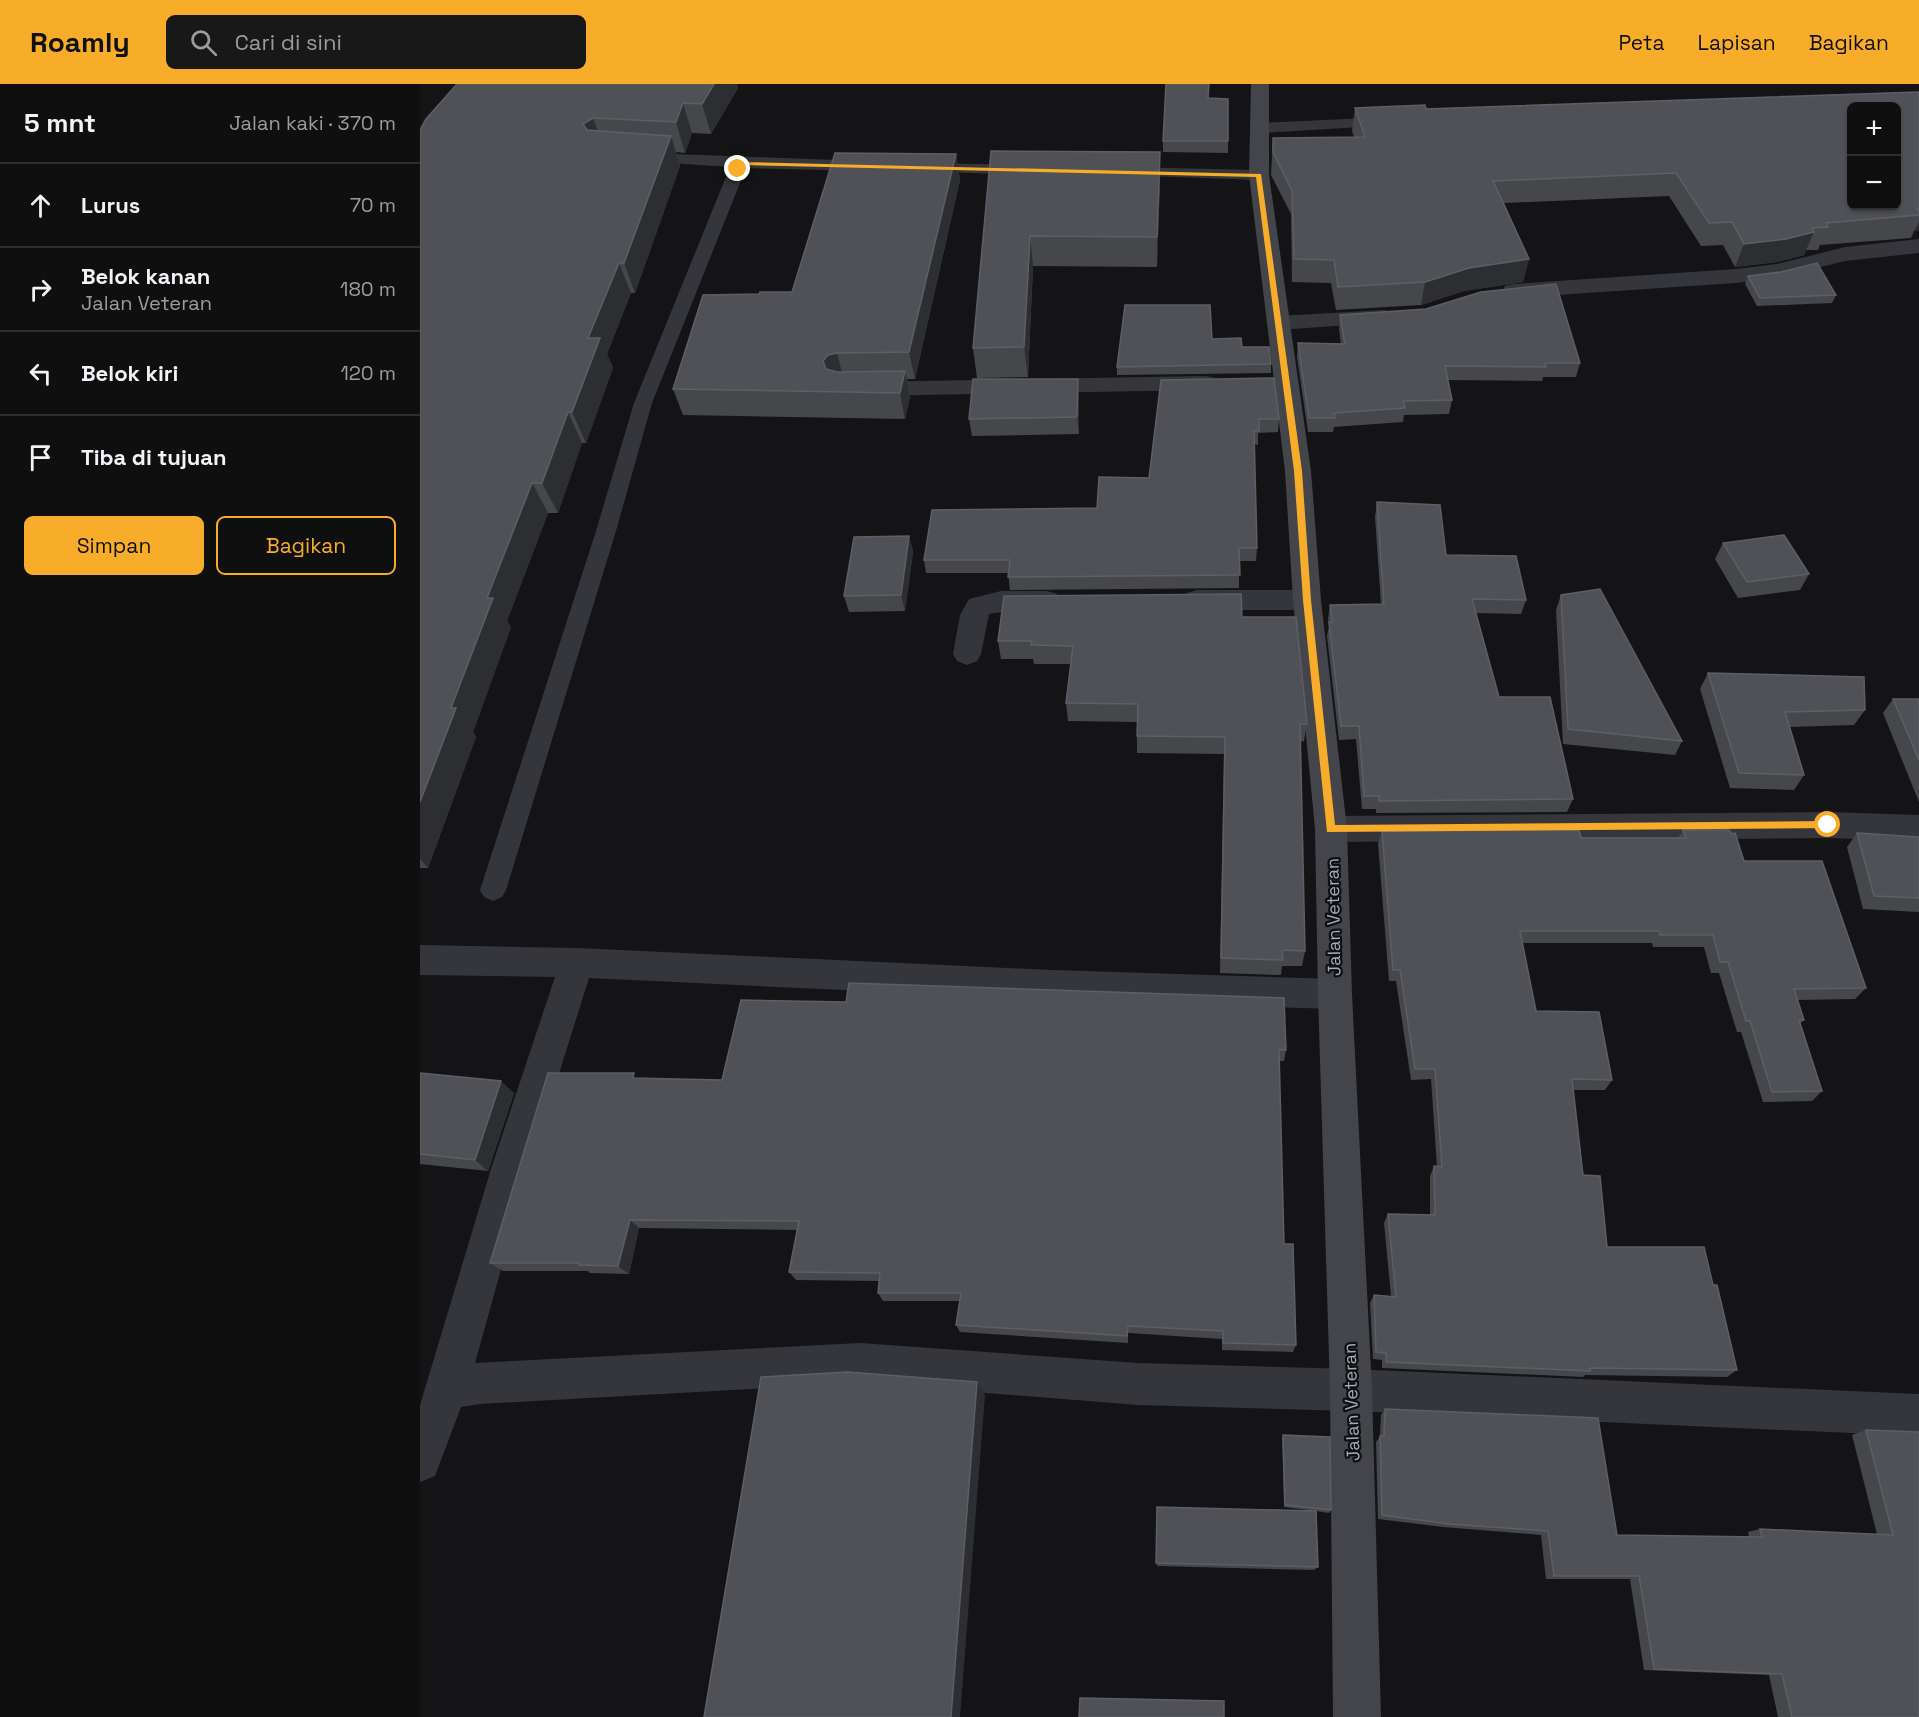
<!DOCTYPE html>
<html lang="id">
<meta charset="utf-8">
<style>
body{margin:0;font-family:"Space Grotesk",sans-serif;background:#181819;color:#f1f3f6}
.controls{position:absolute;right:18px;top:18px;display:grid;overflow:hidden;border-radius:9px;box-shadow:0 2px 4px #0004}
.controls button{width:54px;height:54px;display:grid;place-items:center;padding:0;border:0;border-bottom:2px solid #2f2f30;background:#0f0f10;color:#f1f3f6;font:30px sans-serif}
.stop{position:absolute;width:18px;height:18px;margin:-14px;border:4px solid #f8ad2a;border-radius:50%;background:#fff}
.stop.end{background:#f8ad2a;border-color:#fff;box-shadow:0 2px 6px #0008}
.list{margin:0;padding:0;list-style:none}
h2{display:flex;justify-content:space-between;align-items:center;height:78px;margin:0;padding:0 24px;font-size:26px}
h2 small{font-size:20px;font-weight:400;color:#9b9c9f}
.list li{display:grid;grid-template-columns:39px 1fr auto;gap:18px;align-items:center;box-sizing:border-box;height:84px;padding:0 24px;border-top:2px solid #2f2f30}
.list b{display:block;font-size:22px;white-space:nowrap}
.list p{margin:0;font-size:20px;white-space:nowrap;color:#9b9c9f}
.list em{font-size:20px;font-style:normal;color:#9b9c9f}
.actions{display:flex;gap:12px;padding:18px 24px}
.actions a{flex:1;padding:14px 0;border:2px solid #f8ad2a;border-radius:9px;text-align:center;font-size:21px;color:#f8ad2a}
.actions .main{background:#f8ad2a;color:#111}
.icon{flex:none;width:33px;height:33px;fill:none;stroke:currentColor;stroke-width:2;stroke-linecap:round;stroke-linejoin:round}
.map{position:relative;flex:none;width:1499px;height:1633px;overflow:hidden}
header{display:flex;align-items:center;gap:36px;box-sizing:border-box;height:84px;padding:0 30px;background:#f8ad2a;color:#111}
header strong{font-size:28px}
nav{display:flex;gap:33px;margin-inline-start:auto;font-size:21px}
.search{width:420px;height:54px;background:#181819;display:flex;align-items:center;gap:15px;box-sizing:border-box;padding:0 21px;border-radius:9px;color:#9b9c9f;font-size:22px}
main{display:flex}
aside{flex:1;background:#0f0f10}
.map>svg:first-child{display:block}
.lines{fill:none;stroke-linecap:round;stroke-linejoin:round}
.lane{fill:#35363b;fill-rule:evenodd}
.street{fill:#35363b;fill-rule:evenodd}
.secondary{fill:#43454b;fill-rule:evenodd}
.wall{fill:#45474b}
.shaded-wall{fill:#2d2e31}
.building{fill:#505157;stroke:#5d5f66;stroke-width:1.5;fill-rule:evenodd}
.route{fill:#f8ad2a}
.labels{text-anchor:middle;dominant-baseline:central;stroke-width:4.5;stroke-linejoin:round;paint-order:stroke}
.street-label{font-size:18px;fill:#a5abb7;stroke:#0f0f11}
</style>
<header>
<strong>Roamly</strong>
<div class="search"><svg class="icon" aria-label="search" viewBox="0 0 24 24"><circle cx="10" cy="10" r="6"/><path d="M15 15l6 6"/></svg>Cari di sini</div>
<nav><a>Peta</a><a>Lapisan</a><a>Bagikan</a></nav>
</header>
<main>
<aside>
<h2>5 mnt<small>Jalan kaki · 370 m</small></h2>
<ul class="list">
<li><svg class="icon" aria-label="ahead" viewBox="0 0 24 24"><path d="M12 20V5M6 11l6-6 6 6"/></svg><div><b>Lurus</b></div><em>70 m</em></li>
<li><svg class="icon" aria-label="right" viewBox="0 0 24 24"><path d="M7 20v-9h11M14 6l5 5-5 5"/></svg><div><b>Belok kanan</b><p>Jalan Veteran</p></div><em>180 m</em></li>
<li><svg class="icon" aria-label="left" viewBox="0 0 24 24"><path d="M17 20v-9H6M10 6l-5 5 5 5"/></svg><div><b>Belok kiri</b></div><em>120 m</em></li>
<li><svg class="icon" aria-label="arrive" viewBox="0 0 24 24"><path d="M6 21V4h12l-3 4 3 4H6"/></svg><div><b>Tiba di tujuan</b></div></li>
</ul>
<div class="actions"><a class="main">Simpan</a><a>Bagikan</a></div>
</aside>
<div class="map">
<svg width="1499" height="1633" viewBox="0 0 1499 1633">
<rect width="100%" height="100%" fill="#141416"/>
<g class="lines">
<path class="lane" d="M969,33L974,35L977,38L974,41L840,49L832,44L840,39Z
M225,69L446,77L454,82L446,87L326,84L232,319L196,447L86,806L82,813L73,817L64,813L60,806L176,447L214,319L310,83L219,77L217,74L219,71Z
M504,79L605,81L613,86L605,91L498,87L496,84Z
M705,83L839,86L847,91L839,96L699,91L697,88Z"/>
<path class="street" d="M1499,155V169L1425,177L1357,194L1316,199L1093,214L1085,212L1082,207L1085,202L1093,200L1316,185L1357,180L1425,163Z
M964,226L972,228L975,233L972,238L858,246L850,244L846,239L850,234L858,232Z
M786,292L795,294L798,299L795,304L786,306L445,312L436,310L433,305L436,300L445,298Z
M777,506H887L897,509L901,516L897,523L887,526H777L767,523L763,516L767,509Z
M581,507H627L637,510L641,517L637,524C615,530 591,525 569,530L561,570L557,577L547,581L537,577L533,570L540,531L549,515Z
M1408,728L1499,731V757L1408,754L911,758L900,754L895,745L900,736L911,732Z
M0,861L157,864L633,886L915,895L927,899L932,910L927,921L915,925L633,916L169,894L109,1085L55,1279L440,1259L718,1279L931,1285L1499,1310V1352L931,1327L718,1321L440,1299L60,1320L41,1323L15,1392L0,1398V1321L71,1085L135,893L0,891Z"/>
<path class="secondary" d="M831,0H849V91L891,387L901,516L927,745L932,910L952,1306L961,1633H913L910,1306L898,910L895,745L873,516L865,387L829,91Z"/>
</g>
<path class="wall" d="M37,0H317L318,4L291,50L272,49L265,69L256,68L260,82L215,209H211L187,270L193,284L166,359H162L138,429H128L87,537L91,543L53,648L56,653L8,784H0V46Z
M1499,8V146L1494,147L1491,154L1400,161L1398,166H1386L1384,171L1357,178L1315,183L1303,161L1281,162L1249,112L1084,119L1109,175L1103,198L1044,207L1001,221L916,226L911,199L872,198L871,130L851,91L853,54L934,53L932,47L935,24L1006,25Z
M789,14L808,57V69L743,68V57Z
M571,67L740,97L737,183L613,182L608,293L557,294L553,264Z
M536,70L540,96L495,295H487L490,313L485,335L263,331L253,305L339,210L372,208Z
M1328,192L1416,211L1412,219L1337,222L1325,200Z
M920,231L1160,279L1156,293H1123L1122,297L1028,296L1032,316L1029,330L984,331L983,338L914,343L913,348H888L877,273L878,259L921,260L919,244Z
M792,255L851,280V289L697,291V283Z
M658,295L659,312V350L552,352L549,335Z
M741,296L859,335L858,348L838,349V361L834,360L837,464L836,477H819V504L590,506L588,489H506L504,476L677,424L729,394Z
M957,418L1026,471L1106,516L1101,530L1055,529L1079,613L1153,715L1147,728L956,729V725H942L936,655L919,656L907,552L909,542L908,535L910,521L961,520L955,433Z
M489,452L493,468L485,527L429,528L424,512Z
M1303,459L1389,490L1380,506L1318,514L1295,475Z
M1141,511L1262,657L1255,671L1143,660L1136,526Z
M822,533L887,640L884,657L880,658L885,867L882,882H862L861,891L800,889L804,670L717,669V638L648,637L646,619L651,580H614L613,575H581L578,557Z
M1288,589L1445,626L1434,641L1370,643L1384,691L1374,706L1310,704L1280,605Z
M1473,615H1499V718L1463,629Z
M1263,746L1324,777L1446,904L1435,915L1377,916L1384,936L1380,940L1402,1007L1392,1017L1343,1018L1321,948H1317L1299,889H1291L1284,863H1233L1232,859H1102L1116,927L1192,996L1185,1006H1153L1163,1091L1187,1163L1293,1201L1317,1286L1307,1293L1165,1291L1163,1293L962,1284V1276L953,1275L950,1219L954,1211L971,1212L964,1139L968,1130L1010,1131V1092L1014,1082L1017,1083L1011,995L991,996L976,897H969L958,760L962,747L1161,754H1258Z
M1437,749L1499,753V828L1443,825L1427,763Z
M321,916L866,966L864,977H859L864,1160L876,1261L873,1268L802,1266V1255L708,1249V1259L540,1248L536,1241L540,1217H463L458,1209L459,1197L376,1196L369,1188L377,1146L219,1144L209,1190L170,1189L168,1187H83L70,1179L218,994L302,996Z
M0,989L94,1009L68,1087L0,1080Z
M965,1325L1197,1451L1329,1453L1328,1448L1340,1445L1457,1450L1432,1351L1446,1346L1499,1348V1633H1358L1349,1591L1224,1586L1210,1495H1126L1121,1451L1023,1443L958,1435L956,1358L960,1352L961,1331Z
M863,1351L911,1426L909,1429L896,1427L898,1483L894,1486L737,1482V1423L895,1427L864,1423L862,1355Z"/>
<path class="shaded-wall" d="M294,0H317L318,4L291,50L282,20Z
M263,19L272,49L265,69L256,38Z
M173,34L184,64L174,70L163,40Z
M251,52L260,82L215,209L204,179Z
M740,68V97L737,183V153Z
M536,70L540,96L495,295L489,268Z
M1499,138V146L1494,147Z
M1394,148L1384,171L1357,178L1315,183L1324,160Z
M610,152L613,182L608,293L604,263Z
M1109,175L1103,198L1044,207L1001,221L1005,198L1049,184Z
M199,179L211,209L187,270L193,284L166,359L152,328L168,254Z
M417,269L424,296L410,304L403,277L408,271Z
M485,287L490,313L485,335L480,309Z
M658,295L659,312V350L657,333Z
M148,328L162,359L138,429L122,399Z
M112,399L128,429L87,537L91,543L53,648L56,653L8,784L0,775V718L67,514Z
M489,452L493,468L485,527L481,511Z
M81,997L94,1009L68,1087L55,1076Z
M210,1136L219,1144L209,1190L198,1182Z
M557,1298L565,1311L540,1633H531Z"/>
<path class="building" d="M37,0H294L282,20L263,19L256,38L173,34L163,40L167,46L251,52L204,179H199L168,254H180L152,328H148L122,399H112L67,514H73L31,624H36L0,718V46L6,35Z
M746,0H789L788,14L808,15V57H743Z
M1499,8V125H1497L1499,127V131L1406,139L1408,143L1392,144L1394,148L1366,155L1324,160L1312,138L1289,139L1256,89L1073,97L1109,175L1049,184L1005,198L918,203L914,176L874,175L872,107L853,68V54L945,53L935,24L1005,21L1006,25ZM1431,22H1476V122H1431Z
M571,67L740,68L737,153L610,152L604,263L553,264Z
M415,69L536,70L489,268L417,269L408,271L403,277L406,285L417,288L485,287L480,309L253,305L283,211L339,210L340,208H372Z
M1397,179L1416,211L1340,214L1328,192L1361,188Z
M1136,200L1160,279H1125L1126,283L1025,282L1032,316L983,317L985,324L914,329L915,334H889L878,259L925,260L920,231L1006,225L1061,208Z
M705,221H790L792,255L821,254L822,263H849L851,280L697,283Z
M854,294L859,335H839V347H834L837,464H819L820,491L588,493L590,476H504L512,426L677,424L679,393L729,394L741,296Z
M553,295H658L657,333L549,335Z
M957,418L1020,421L1026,471L1096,472L1106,516L1052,515L1079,613H1130L1153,715L959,717V712H944L939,642H921L909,538H912L910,521L964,520Z
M1364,451L1389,490L1327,498L1303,459Z
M489,452L481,511L424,512L434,453Z
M1180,505L1262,657L1148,645L1141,511Z
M821,510L822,533H876L887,640H880L885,867L862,866L863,876L801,874L805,653L717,652L718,620L646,619L653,562L611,561L612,557H578L584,512Z
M1288,589L1444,593L1445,626L1365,628L1384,691L1319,689Z
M1473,615H1499V676Z
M1159,746L1161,754H1266L1263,746H1309L1312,750L1315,749L1324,777H1402L1446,904L1374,905L1384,936H1379L1402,1007L1352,1008L1330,937H1326L1308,878H1300L1293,851H1240L1239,847H1100L1116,927L1179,928L1192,996L1152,995L1163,1091L1180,1092L1187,1163H1284L1293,1201H1297L1317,1286L1170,1284V1287L966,1278V1269L956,1268L954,1211L976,1213L968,1130L1015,1131L1014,1082L1022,1083L1015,985H995L980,886H973L962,747Z
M1437,749L1499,753V814L1454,812Z
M429,899L864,914L866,966H859L864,1160H873L876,1261L803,1259V1247L708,1242L707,1252L536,1241L541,1209H458L460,1189L369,1188L379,1137L210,1136L198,1182L159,1181L160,1179H70L128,989H214L213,994L302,996L321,916L426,918Z
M0,989L81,997L55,1076L0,1070Z
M427,1288L557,1298L531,1633H284L341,1293Z
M965,1325L1178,1334L1197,1451L1342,1453L1340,1445L1473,1451L1446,1346L1499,1348V1633H1372L1362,1590L1234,1585L1219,1492H1134L1128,1447L1029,1440L962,1431L960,1352H964Z
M863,1351L910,1353L911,1426L865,1421Z
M737,1423L896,1427L898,1483L736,1479Z
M660,1614L804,1617V1633H659Z"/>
<path class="route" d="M320,78L841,90L882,387L891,516L915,741L1408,737L1413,741L1411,744L907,748L883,516L874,387L836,93L322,81L320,87H316L317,79Z"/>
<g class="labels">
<g class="street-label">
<text transform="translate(913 833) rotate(-91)">Jalan Veteran</text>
<text transform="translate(931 1318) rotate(-92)">Jalan Veteran</text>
</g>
</g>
</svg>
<div class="controls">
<button>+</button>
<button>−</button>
</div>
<div class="stop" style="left:1408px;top:741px"></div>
<div class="stop end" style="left:318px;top:85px"></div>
</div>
</main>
